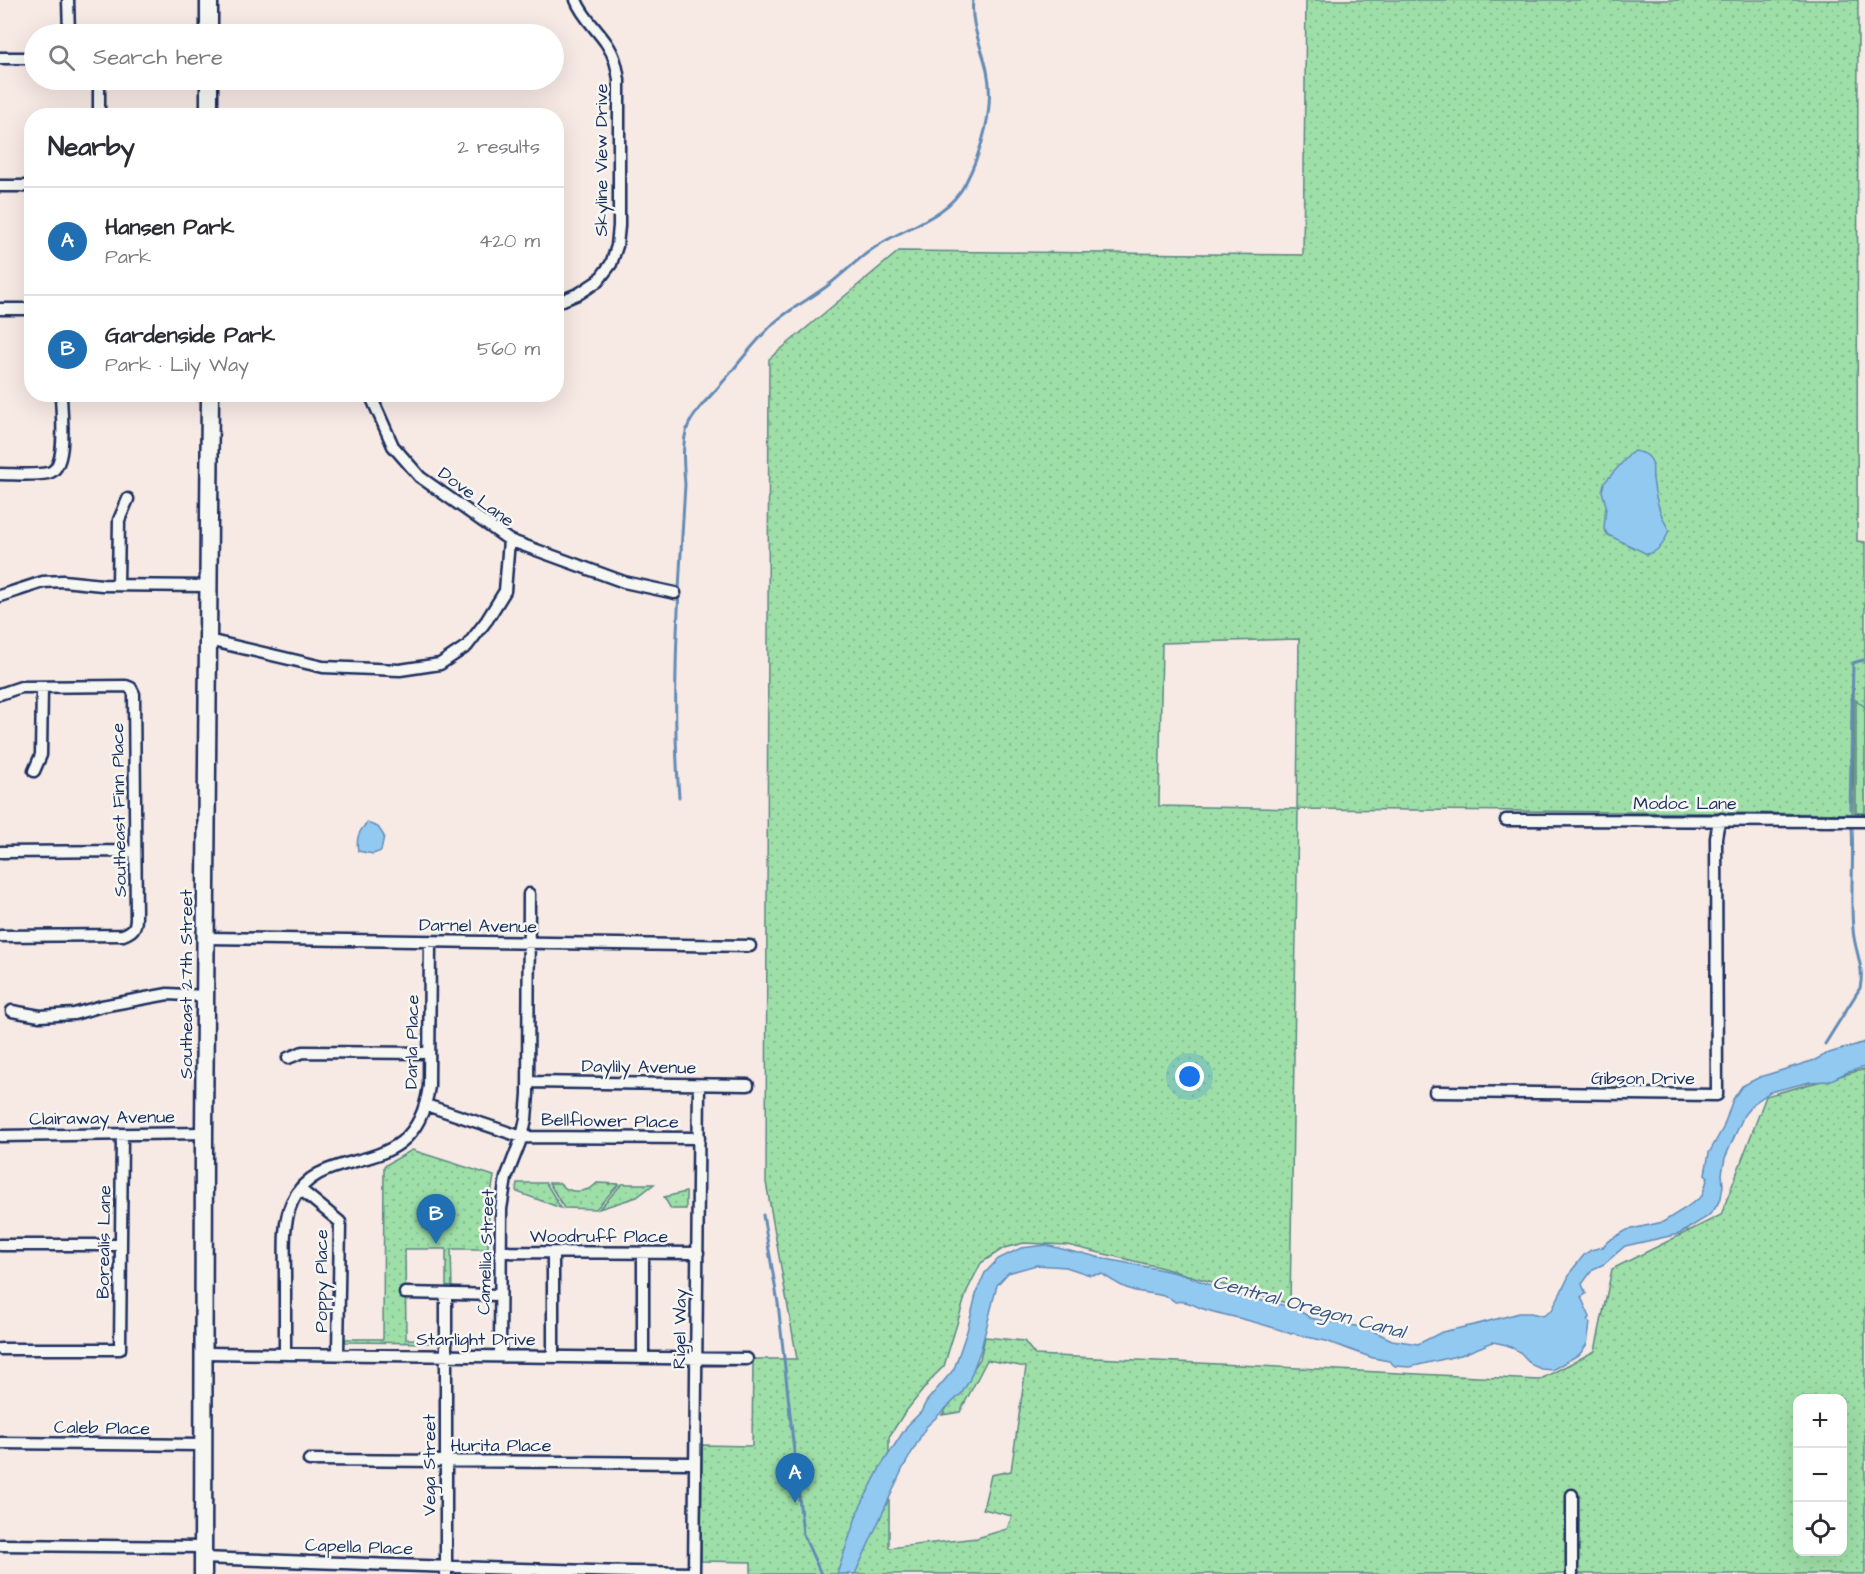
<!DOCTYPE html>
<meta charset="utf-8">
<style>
body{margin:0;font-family:"Architects Daughter",sans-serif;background:#f2f2f3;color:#2b2b33}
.controls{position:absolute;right:18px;bottom:18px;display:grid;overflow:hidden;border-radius:12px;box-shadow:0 6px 24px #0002}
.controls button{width:54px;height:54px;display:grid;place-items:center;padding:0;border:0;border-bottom:2px solid #e1e1e2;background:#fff;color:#2b2b33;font:30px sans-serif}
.you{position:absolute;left:1190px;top:1077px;width:21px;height:21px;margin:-15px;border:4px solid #fff;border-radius:50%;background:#1a73e8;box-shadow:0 0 0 9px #1a73e833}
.badge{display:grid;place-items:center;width:39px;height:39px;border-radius:50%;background:#1f6fb2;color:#fff;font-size:20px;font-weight:700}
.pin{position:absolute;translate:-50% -50px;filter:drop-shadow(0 2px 3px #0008)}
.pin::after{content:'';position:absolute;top:32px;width:21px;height:18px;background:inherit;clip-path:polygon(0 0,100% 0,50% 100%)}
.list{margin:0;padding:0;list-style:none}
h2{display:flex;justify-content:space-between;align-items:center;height:78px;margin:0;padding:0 24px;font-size:26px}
h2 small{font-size:20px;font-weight:400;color:#7c7c81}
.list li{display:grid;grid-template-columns:39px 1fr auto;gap:18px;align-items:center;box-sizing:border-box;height:108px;padding:0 24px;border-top:2px solid #e1e1e2}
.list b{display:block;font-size:22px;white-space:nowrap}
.list p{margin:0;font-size:20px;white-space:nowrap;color:#7c7c81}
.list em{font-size:20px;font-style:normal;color:#7c7c81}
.icon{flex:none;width:33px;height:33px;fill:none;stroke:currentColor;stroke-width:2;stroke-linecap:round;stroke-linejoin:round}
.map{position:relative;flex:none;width:1865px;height:1574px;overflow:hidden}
.search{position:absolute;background:#fff;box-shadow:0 6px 24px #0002;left:24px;top:24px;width:540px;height:66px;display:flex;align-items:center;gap:15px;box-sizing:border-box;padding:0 21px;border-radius:33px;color:#7c7c81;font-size:22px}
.panel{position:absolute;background:#fff;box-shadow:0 6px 24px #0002;left:24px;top:108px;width:540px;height:294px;border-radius:24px}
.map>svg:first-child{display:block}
.grass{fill:url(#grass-dots);stroke:#5c8783;stroke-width:1.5;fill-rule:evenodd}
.forest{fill:url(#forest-crowns);stroke:#5c8783;stroke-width:1.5}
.water{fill:#92c9f1;stroke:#628bb6;stroke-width:1.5}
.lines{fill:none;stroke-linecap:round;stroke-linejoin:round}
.stream{stroke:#628bb6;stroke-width:3}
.minor-casing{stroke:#1b2f5e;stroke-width:15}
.primary-casing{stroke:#1b2f5e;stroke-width:21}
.minor{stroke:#f6f6f2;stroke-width:10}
.primary{stroke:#f6f6f2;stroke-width:16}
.labels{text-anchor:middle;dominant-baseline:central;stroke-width:5;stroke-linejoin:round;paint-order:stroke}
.street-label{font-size:18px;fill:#1b2f5e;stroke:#f6f6f2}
.water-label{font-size:20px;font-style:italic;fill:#395683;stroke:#f6f6f2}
</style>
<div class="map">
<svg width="1865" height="1574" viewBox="0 0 1865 1574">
<defs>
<pattern id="grass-dots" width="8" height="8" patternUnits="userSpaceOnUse" patternTransform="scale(1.5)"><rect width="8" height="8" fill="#9edfa8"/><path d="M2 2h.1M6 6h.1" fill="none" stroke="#88c093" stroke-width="1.8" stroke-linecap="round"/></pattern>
<pattern id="forest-crowns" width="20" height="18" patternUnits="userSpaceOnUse" patternTransform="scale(1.5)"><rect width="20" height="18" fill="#9edfa8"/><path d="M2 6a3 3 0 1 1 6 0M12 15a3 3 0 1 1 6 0" fill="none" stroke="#88c093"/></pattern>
</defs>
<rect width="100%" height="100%" fill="#f7e9e4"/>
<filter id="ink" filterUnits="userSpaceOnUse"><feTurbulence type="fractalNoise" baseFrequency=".0167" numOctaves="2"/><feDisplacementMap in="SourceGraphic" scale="12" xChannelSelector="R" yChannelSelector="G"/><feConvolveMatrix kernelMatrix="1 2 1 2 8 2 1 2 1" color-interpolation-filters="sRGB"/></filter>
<g filter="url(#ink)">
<path class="grass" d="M1306,0H1858L1857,541L1865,542V815H1854V688L1852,814L1298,809L1290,1304L1159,1267L1067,1245L1024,1243L1004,1248L981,1263L967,1291L944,1366L934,1376L903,1415L889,1437V1548L977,1538L1007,1529L1012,1516L983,1509L991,1475L1011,1471L1026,1367L987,1360L960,1412L942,1415L980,1359L985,1337L1024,1341L1035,1355L1539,1380L1595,1351L1612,1269L1721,1215L1766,1096L1865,1069V1574H751V1562L701,1561L702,1445L752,1446L753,1359H797L766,1182L769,359L899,251L1303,255ZM1299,639L1297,809L1159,806L1162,643ZM1798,1398H1842V1552H1798Z
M412,1150L494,1176L489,1206L488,1249H451L452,1290H446V1249H405L406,1339L437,1340V1343L345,1342V1339H383L384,1166Z
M517,1183H546L561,1208L517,1192L516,1190Z
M549,1183H560C568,1195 588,1193 597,1183L619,1184L596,1209L564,1208Z
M622,1184H654L637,1197L599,1209Z
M686,1192V1209H671L664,1197Z"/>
<path class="forest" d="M1856,700L1865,707V813H1856Z"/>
<path class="water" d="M1634,451C1642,453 1647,453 1651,460C1654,465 1652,473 1653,479C1655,497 1660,515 1669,530C1665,541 1660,552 1647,554L1608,535L1604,529L1606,505L1602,491L1604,483L1629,455Z
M367,823L378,827L384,836L381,851L373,854L358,851C356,839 358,832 367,823Z
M1865,1042V1067L1848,1072L1829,1081L1810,1082L1770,1092L1753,1104L1744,1115L1725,1158L1722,1174L1723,1185L1721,1198L1714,1210L1707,1217L1679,1234L1625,1246L1604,1264L1593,1269L1582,1284L1586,1294L1581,1297L1590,1317L1587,1320L1590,1323L1587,1344L1580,1354L1552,1370L1541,1369L1532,1365L1520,1352L1507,1345L1493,1342L1461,1355L1410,1367L1395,1366L1389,1361L1373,1358L1326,1341L1297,1335L1294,1333L1291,1334C1264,1323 1237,1318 1210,1311C1197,1308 1187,1299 1175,1302C1166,1293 1145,1294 1132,1290C1121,1287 1111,1280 1102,1274L1090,1275L1066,1267L1036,1265L1008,1273L997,1285L981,1349L969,1381L962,1393L926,1427L902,1470L855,1574H837L858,1511L881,1466L907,1426L921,1412L926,1402L954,1369L967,1331L977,1291L985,1273L998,1259L1021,1248L1046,1245L1078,1253H1082C1112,1262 1144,1265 1176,1273C1198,1279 1219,1289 1241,1296C1263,1303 1292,1302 1310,1318L1367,1328L1392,1340L1418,1344L1442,1332L1474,1325L1519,1313H1531L1543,1316L1552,1310L1572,1270L1584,1255L1591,1250L1603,1247L1608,1241L1627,1230L1663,1222L1684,1209L1702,1196L1708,1177L1705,1174L1709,1153L1723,1128L1733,1099L1742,1086L1760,1077L1815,1060L1826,1054Z"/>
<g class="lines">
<path class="stream" d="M679,797C671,693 679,588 685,485C684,467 681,443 688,426C695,410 711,396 722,383C739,363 756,340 775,322C792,307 814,297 831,283C846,271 861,256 877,246C907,226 947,218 965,184C982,151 995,108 987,70C982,47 970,25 973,0
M1850,809L1853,663L1863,660
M1825,1044L1860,988C1865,966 1854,950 1853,929C1850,895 1854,861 1852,827
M763,1215L778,1303L803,1534L821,1574"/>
<defs>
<path id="minor" d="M68,0L69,34
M0,58H34
M99,80V116
M0,186H32
M556,303L580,293L598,281L611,264L617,246L619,226V80C618,74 617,67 615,61C608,37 585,23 576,0
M0,309H32
M370,394L393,446L420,477L509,540L624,582L675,593
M0,474C15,474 33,476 48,473C69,469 61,412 61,394
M118,585L119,520L128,499
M0,596L43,582L63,581L102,585L208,586
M208,640L323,667L400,670L440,664L467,646L487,620L505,591L509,540
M0,694L21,687L126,686L131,688L134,694L136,917C136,928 133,931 123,935L0,936
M34,771L41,755L42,687
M1506,820L1865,821
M0,852L135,851
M206,938L750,946
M12,1011L40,1016L74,1014L102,1006L168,994L205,996
M288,1058L303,1052L429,1053
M528,1082L748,1085
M1435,1092L1717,1095L1716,838L1718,826L1722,819
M426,1105L522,1137L699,1138
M0,1136L204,1133
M300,1189L340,1222L338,1354
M0,1245H120
M500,1252L698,1253
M553,1253V1356
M643,1253V1358
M405,1293L500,1295
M0,1349H120L122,1134
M205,1353L747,1359
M285,1353C285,1327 285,1301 285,1275C285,1251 282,1225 292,1202C321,1138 415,1188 429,1086L430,942
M500,1355L501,1209L506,1178L522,1137L526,1119L528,1094L529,894
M0,1443L203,1445
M309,1460L694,1463
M0,1545L204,1547
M204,1558C367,1564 530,1571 694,1573
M446,1574V1294
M694,1574L699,1085
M1572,1574V1495"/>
<path id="primary" d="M209,34V0
M209,80V116
M203,1574L204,1133L210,394"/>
</defs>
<use href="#minor" class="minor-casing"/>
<use href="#primary" class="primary-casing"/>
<use href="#minor" class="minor"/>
<use href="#primary" class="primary"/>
</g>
</g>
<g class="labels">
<g class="street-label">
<text transform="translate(601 160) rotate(-90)">Skyline View Drive</text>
<text transform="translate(476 497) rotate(36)">Dove Lane</text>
<text x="1685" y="803">Modoc Lane</text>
<text transform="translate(119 810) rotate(-91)">Southeast Finn Place</text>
<text transform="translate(478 926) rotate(1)">Darnel Avenue</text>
<text transform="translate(186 984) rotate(-90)">Southeast 27th Street</text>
<text transform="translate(412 1042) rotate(-89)">Darla Place</text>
<text transform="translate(639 1067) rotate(1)">Daylily Avenue</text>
<text x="1643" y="1078">Gibson Drive</text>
<text transform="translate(102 1118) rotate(-1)">Clairaway Avenue</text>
<text transform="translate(610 1121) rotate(1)">Bellflower Place</text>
<text x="599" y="1236">Woodruff Place</text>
<text transform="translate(104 1242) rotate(-89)">Borealis Lane</text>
<text transform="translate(486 1252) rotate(-88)">Camellia Street</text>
<text transform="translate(321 1281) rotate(-90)">Poppy Place</text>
<text transform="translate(680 1329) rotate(-89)">Rigel Way</text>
<text x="476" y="1339">Starlight Drive</text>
<text transform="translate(102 1428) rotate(1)">Caleb Place</text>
<text x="501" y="1445">Hurita Place</text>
<text transform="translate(429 1465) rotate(-90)">Vega Street</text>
<text transform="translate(359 1547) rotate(2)">Capella Place</text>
</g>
<g class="water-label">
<text transform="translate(1309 1307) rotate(15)">Central Oregon Canal</text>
</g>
</g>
</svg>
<div class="controls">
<button>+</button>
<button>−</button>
<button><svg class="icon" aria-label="locate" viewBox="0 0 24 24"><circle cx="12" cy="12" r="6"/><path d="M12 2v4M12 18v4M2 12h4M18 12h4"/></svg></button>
</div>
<div class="you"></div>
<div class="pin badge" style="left:795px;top:1503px">A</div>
<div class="pin badge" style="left:436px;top:1244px">B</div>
<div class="search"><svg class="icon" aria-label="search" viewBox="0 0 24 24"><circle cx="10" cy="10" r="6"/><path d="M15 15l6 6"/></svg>Search here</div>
<section class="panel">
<h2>Nearby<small>2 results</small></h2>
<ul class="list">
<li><span class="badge">A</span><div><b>Hansen Park</b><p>Park</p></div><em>420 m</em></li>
<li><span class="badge">B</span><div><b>Gardenside Park</b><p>Park · Lily Way</p></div><em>560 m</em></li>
</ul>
</section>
</div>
